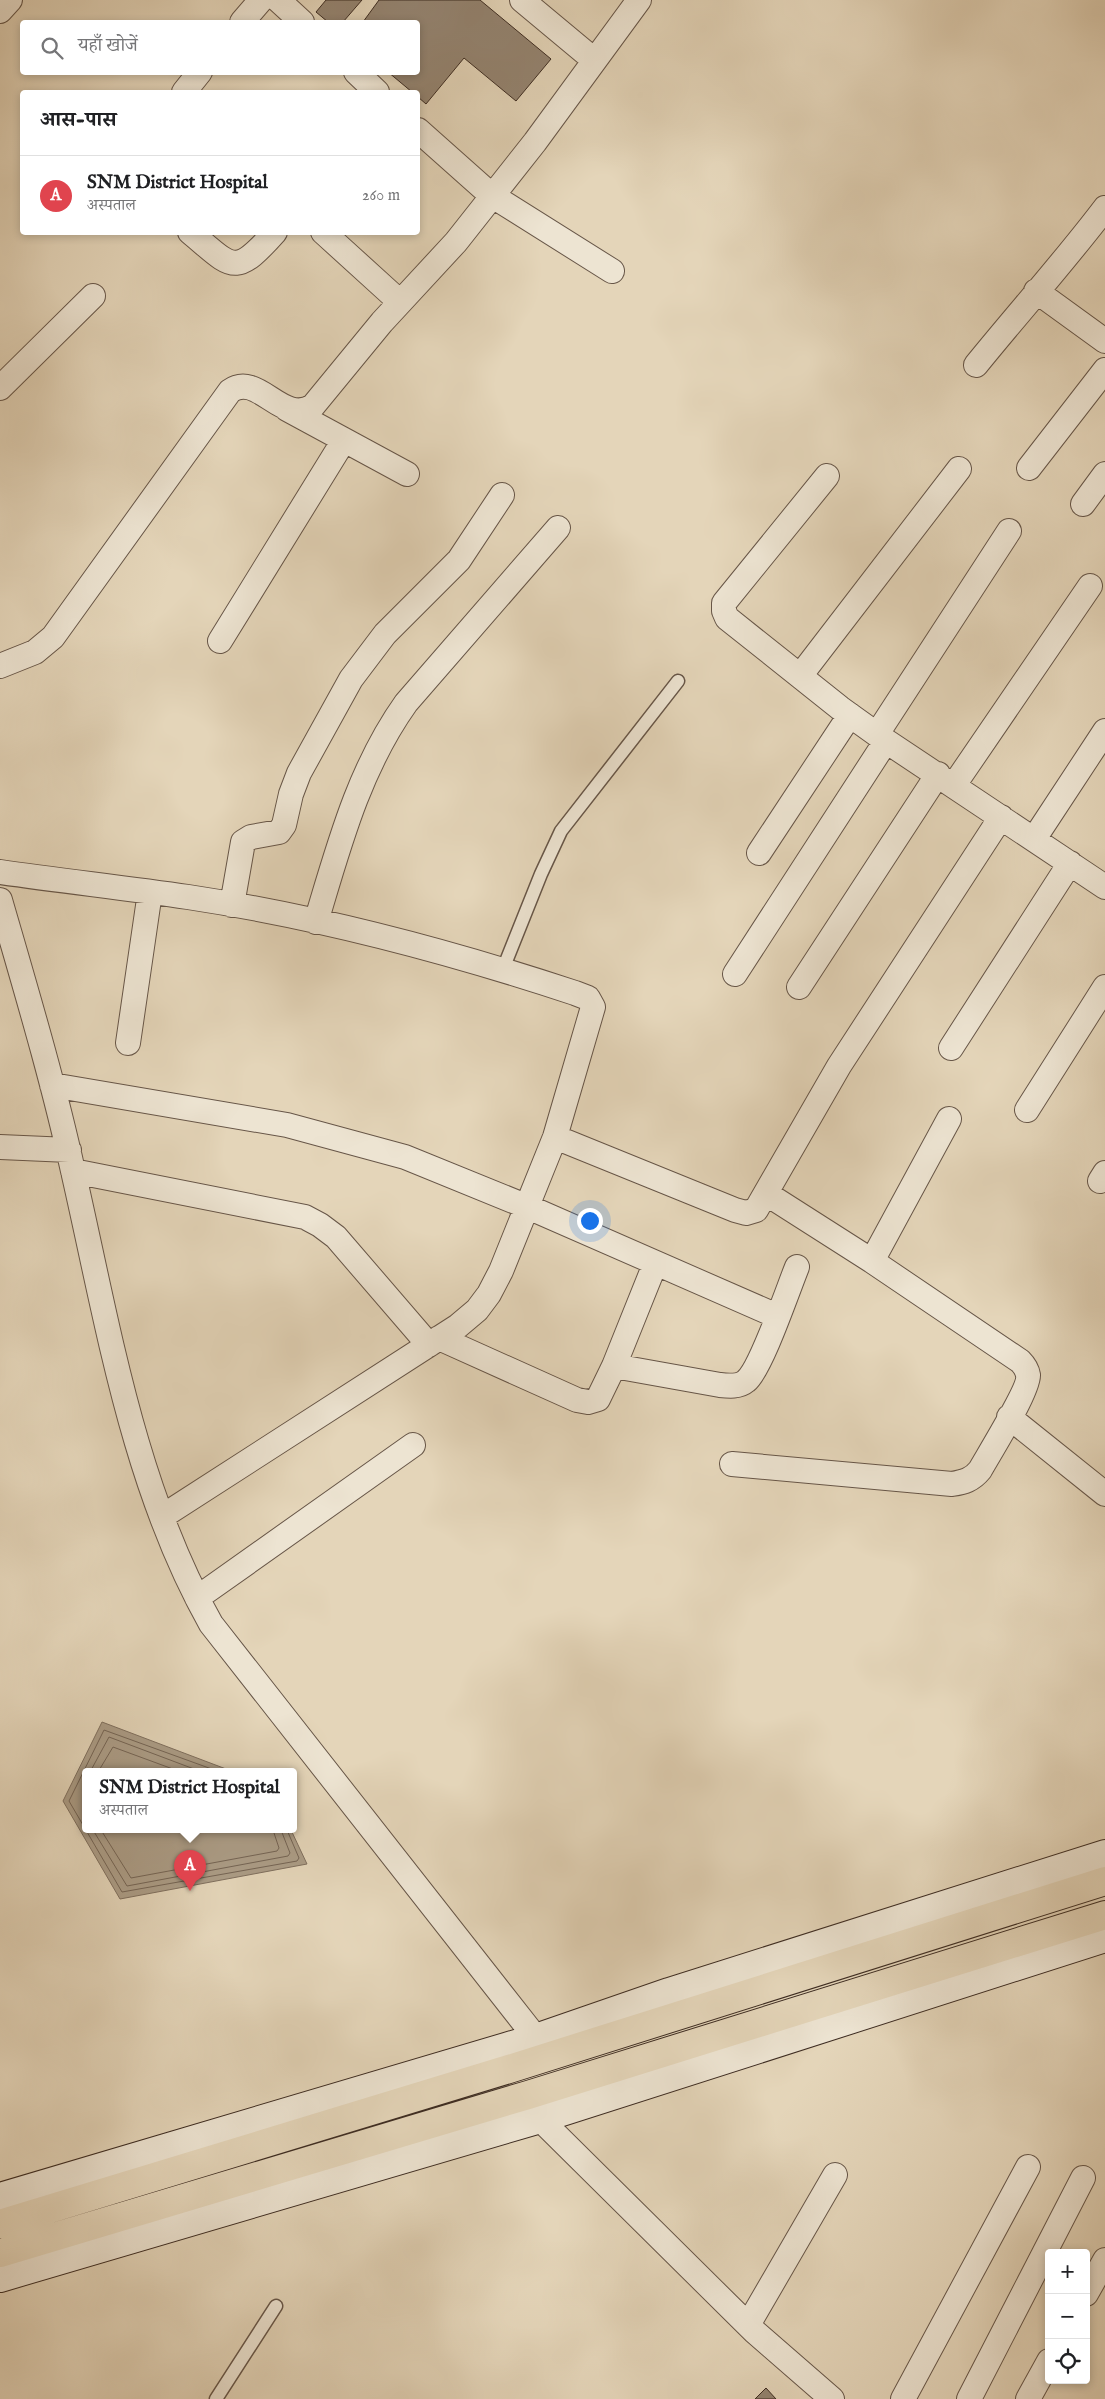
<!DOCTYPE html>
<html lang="hi">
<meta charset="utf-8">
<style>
body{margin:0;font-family:"IM FELL English","Noto Serif Devanagari",serif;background:#f2f2f2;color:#202124}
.controls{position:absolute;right:15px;bottom:15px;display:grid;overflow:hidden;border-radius:5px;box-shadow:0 2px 8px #0003}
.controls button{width:45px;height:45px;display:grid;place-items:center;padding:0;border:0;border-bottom:1px solid #e0e0e0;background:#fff;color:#202124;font:25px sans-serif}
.you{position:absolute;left:589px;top:1220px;width:18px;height:18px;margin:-12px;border:4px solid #fff;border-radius:50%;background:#1a73e8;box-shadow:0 0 0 8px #1a73e833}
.badge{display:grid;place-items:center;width:32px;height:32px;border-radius:50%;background:#d93025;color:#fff;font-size:16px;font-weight:700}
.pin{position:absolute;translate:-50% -41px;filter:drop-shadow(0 1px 2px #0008)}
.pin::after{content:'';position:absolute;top:26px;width:18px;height:15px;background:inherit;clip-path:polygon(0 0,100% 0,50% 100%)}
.popup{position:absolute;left:82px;top:1768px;width:215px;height:65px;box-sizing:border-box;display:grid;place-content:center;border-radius:5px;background:#fff;filter:drop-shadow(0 1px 4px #0005);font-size:16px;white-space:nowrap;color:#757577}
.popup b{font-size:19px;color:#202124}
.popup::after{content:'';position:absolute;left:50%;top:100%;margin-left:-10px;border:10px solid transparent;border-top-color:#fff}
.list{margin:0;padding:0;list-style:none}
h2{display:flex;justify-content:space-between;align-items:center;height:65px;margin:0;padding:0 20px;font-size:21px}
h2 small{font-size:16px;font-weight:400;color:#757577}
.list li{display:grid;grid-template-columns:32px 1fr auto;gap:15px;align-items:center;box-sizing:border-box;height:80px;padding:0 20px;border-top:1px solid #e0e0e0}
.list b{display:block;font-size:19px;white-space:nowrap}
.list p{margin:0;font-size:16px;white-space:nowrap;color:#757577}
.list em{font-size:16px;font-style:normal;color:#757577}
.icon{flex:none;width:28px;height:28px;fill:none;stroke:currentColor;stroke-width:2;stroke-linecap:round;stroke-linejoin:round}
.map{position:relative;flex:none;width:1105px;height:2399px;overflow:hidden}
.search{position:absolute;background:#fff;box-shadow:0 2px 8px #0003;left:20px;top:20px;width:400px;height:55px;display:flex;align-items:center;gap:12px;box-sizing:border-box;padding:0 18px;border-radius:5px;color:#757577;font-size:19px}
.panel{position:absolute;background:#fff;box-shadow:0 2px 8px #0003;left:20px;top:90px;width:400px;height:145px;border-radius:5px}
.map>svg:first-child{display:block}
.water{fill:#ab9c86;stroke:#7f6f5e}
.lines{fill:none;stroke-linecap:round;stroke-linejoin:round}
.shore{stroke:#746454;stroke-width:1}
.building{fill:#948471;stroke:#3d2c22}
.lane-casing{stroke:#675648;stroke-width:15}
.street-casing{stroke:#675648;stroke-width:26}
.secondary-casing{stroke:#3d2c22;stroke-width:30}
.primary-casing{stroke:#3d2c22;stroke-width:30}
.lane{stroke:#ede4d2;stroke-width:12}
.street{stroke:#ede4d2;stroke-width:24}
.secondary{stroke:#ede4d2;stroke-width:28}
.primary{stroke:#e4d5b9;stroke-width:28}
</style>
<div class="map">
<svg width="1105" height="2399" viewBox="0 0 1105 2399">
<rect width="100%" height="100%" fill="#e4d5b9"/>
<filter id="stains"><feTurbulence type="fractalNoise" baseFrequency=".004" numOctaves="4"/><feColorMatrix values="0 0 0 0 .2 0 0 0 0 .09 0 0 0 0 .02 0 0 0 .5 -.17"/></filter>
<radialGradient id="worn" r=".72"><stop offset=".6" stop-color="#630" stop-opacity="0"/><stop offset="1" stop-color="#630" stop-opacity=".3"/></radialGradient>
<path class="water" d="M102,1722L234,1772H86V1830H291L307,1864L120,1899L63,1801Z"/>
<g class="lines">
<path class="shore" d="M90,1772L109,1737L202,1772
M98,1772L113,1747L181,1772
M220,1772L104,1730L69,1801L122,1892L297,1861L299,1858L287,1830
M93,1830L127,1886L288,1856L290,1853L281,1830
M101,1830L131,1878L277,1851L279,1848L273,1830"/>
</g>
<path class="building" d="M326,0H362L343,22H328L316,12Z
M379,0H480L551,59L516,101L464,58L426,104L418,97V92H412L388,72H418V22H363Z
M766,2388L776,2399H755Z"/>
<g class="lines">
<defs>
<path id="lane" d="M503,969L541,874L561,831L678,681
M216,2399L276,2306"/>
<path id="street" d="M278,0L302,22
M522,0L594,60
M0,11L10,0
M242,22L261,0
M356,72L377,92
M184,92L200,72
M418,130L491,195L612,271
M190,232C233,268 234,278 275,232
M323,232L400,302
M1036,291L1105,341
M976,365C1019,312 1064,262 1105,208
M0,388L93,296
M287,409L407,474
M1029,468L1105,370
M827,476L724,603V611L727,618L840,708L886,741L1105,887
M1083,504L1105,474
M220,641L344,440
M0,666L35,652L53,637L230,391C258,371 282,426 313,406L382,322L456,242L535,142L639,0
M800,676L959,469
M877,734L1009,531
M954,785L1090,586
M1034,839L1105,731
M759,853L850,715
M0,872C63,881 126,888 188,897C320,917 448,951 575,993L588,998L593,1007L555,1137L501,1271L489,1294L477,1310L458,1326L163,1516
M0,900C26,990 53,1080 73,1171C108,1324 133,1486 211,1624L536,2038
M232,905L243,842L251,837L279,832L284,825L291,794L299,773L351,679L385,634L459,560L502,495
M316,922C339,845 359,769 406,703L558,528
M735,974L886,741
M799,987L938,774
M128,1043L150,892
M951,1048L1070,863
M52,1085L287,1125L405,1157L528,1207L777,1316
M1027,1110L1105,987
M555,1137L735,1210L746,1213L756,1210L839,1066L1001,817
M0,1147L69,1150
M73,1171L305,1217L320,1225L336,1237L429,1345
M1100,1181L1105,1173
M872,1261L949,1119
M439,1338L577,1400L588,1402L598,1399L614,1366L655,1264
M614,1366L720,1385C729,1386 739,1387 746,1381C761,1369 788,1289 797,1267
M1009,1417L1105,1494
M732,1464L952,1484C964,1482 972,1480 980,1470C989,1454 1030,1388 1028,1375C1027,1369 1024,1365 1020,1361L872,1261L767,1194
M197,1598L413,1445
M540,2119L755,2332L832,2399
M1086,2294L1105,2260
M748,2325L835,2175
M903,2399L1028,2167
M969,2399L1083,2178
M1028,2399L1049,2361"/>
<path id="secondary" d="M0,2197L536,2038L669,1992L1105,1854
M0,2278L540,2119L1105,1938"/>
<path id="primary" d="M0,2224L509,2069L1105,1881
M0,2253L528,2095L1105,1915"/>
</defs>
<use href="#lane" class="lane-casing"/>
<use href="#street" class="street-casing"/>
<use href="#secondary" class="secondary-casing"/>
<use href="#primary" class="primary-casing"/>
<use href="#lane" class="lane"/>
<use href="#street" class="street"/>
<use href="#secondary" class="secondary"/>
<use href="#primary" class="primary"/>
</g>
<rect width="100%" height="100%" filter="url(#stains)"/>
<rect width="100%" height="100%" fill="url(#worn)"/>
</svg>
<div class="controls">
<button>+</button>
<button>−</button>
<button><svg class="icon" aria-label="locate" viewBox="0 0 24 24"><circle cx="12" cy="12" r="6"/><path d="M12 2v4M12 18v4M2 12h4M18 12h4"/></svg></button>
</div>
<div class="you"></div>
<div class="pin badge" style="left:190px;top:1891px;background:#e0444e">A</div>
<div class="popup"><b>SNM District Hospital</b>अस्पताल</div>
<div class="search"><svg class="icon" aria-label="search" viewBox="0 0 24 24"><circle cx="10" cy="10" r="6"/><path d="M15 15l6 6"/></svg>यहाँ खोजें</div>
<section class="panel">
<h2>आस-पास<small></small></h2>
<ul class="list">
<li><span class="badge" style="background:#e0444e">A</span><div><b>SNM District Hospital</b><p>अस्पताल</p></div><em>260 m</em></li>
</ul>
</section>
</div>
